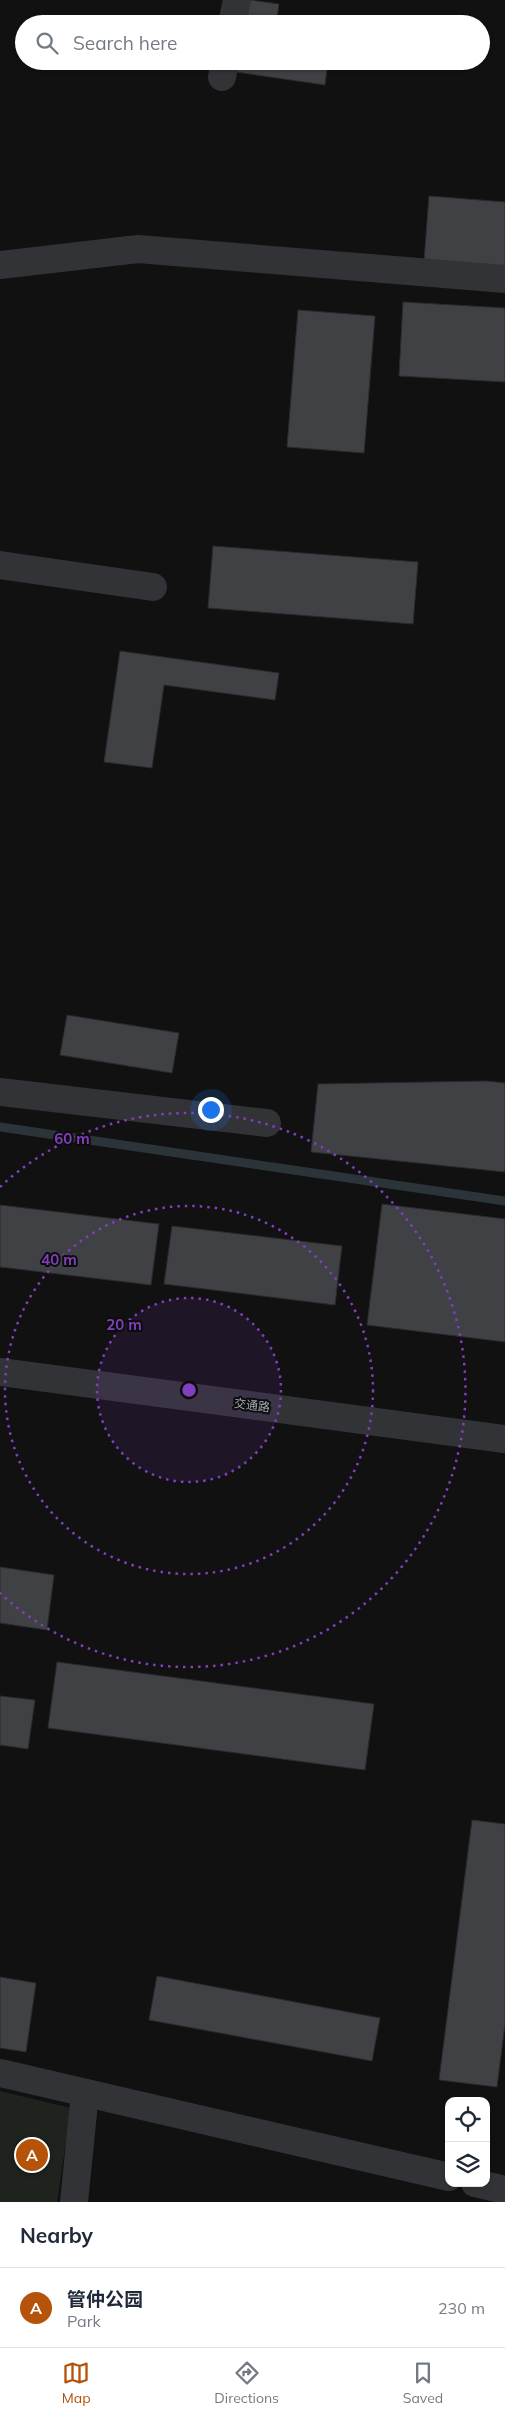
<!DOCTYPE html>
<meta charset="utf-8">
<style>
body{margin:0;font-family:Mulish,"Noto Sans SC",sans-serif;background:#f2f2f3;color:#1f2937}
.controls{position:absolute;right:15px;bottom:15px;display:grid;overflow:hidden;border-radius:10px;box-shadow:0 1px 4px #0004}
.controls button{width:45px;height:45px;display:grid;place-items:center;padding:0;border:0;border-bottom:1px solid #e0e1e3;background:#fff;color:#1f2937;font:25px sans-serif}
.you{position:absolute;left:210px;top:1109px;width:18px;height:18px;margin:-12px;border:4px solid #fff;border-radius:50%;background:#1a73e8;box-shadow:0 0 0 8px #1a73e833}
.badge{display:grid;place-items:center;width:32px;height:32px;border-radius:50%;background:#b45309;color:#fff;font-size:16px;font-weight:700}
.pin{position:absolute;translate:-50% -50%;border:2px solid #fff;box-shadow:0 1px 5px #0006}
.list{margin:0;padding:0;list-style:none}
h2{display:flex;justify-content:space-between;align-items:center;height:65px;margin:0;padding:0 20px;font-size:21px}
h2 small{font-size:16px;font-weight:400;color:#747a83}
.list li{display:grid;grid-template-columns:32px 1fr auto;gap:15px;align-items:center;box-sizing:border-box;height:80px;padding:0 20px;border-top:1px solid #e0e1e3}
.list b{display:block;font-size:19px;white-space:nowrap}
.list p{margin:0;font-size:16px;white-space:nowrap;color:#747a83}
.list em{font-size:16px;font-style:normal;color:#747a83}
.icon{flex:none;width:28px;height:28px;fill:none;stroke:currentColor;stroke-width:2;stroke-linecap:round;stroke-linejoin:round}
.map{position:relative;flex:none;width:505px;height:2202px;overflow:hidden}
.search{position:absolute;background:#fff;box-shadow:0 1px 4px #0004;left:15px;right:15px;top:15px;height:55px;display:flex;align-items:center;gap:12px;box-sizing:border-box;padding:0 18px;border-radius:28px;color:#747a83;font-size:19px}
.sheet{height:145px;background:#fff}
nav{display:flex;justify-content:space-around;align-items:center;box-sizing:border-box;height:70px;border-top:1px solid #e0e1e3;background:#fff;font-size:14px;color:#747a83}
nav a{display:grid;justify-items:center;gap:2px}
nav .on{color:#b45309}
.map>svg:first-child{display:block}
.green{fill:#1e241d}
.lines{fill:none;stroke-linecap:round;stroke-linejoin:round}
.stream{stroke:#2b3539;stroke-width:9}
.building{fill:#404145;stroke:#2b2b2e}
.minor{stroke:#323336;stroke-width:28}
.ring{fill:none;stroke:#813fbd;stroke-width:2.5;stroke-dasharray:2.5 5}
.labels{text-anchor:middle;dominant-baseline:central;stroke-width:4;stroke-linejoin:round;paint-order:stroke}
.street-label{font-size:12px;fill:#a3aab1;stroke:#0c0c0d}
.centre{fill:#813fbd;stroke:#0c0c0d;stroke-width:2.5}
.ring-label{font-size:15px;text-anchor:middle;font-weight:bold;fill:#813fbd;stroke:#0c0c0d;stroke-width:4;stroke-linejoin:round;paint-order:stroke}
</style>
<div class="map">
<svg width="505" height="2202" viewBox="0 0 505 2202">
<rect width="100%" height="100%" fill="#111112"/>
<path class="green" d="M0,2091L71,2108L57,2202H0Z"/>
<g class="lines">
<path class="stream" d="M0,1127L505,1201"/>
</g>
<path class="building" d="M250,0L279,4L276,24H243Z
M238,61H328L325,85L236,72Z
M429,196L505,202V268L424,261Z
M403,302L505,308V382L399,376Z
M298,310L375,316L364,453L287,447Z
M213,546L418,562L413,624L208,608Z
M120,651L279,673L275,700L164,685L152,768L104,762Z
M67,1015L179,1033L172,1073L60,1055Z
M486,1081L505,1083V1172L311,1152L318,1084Z
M382,1204L505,1219V1342L367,1325Z
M0,1205L159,1224L151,1285L0,1267Z
M172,1226L342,1246L335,1305L164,1284Z
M0,1567L54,1575L47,1630L0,1623Z
M57,1662L374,1704L365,1770L48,1728Z
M0,1696L35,1700L28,1749L0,1745Z
M472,1820L505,1824V2024L497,2087L439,2080Z
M157,1976L380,2018L372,2061L149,2020Z
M0,1977L36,1983L26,2052L0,2048Z"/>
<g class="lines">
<path class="minor" d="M232,24L237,0
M222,77L225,61
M0,265L138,249L505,279
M0,565L153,587
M0,1092L267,1123
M0,1372L505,1439
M0,2073L449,2177
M475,2183L505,2190
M74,2202L85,2093"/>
</g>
<circle cx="189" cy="1390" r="92" fill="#813fbd" fill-opacity=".12"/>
<g class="ring">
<circle cx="189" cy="1390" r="92"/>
<circle cx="189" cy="1390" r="184"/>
<path d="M0 1187A277 277 0 1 1 0 1593"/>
</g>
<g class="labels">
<g class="street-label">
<text transform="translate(252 1405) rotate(7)">交通路</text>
</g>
</g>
<circle cx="189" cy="1390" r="8" class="centre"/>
<g class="ring-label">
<text x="72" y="1144">60 m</text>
<text x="59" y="1265">40 m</text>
<text x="124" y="1330">20 m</text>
</g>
</svg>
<div class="controls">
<button><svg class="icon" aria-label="locate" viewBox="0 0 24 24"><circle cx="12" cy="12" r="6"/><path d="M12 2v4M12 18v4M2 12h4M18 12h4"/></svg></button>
<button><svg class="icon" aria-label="layers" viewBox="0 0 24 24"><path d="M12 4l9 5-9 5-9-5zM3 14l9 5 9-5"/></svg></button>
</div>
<div class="you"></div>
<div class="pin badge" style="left:32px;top:2155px">A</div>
<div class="search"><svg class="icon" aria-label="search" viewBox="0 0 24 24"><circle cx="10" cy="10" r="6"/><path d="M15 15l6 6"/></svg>Search here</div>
</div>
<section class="sheet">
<h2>Nearby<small></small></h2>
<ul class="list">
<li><span class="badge">A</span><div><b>管仲公园</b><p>Park</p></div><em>230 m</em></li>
</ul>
</section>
<nav>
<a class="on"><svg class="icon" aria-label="map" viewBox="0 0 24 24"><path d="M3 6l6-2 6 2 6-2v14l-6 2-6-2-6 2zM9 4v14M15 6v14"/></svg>Map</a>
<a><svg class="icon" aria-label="directions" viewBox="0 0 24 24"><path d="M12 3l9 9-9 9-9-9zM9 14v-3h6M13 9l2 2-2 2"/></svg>Directions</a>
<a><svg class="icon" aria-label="saved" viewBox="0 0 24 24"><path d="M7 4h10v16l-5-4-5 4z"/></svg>Saved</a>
</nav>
